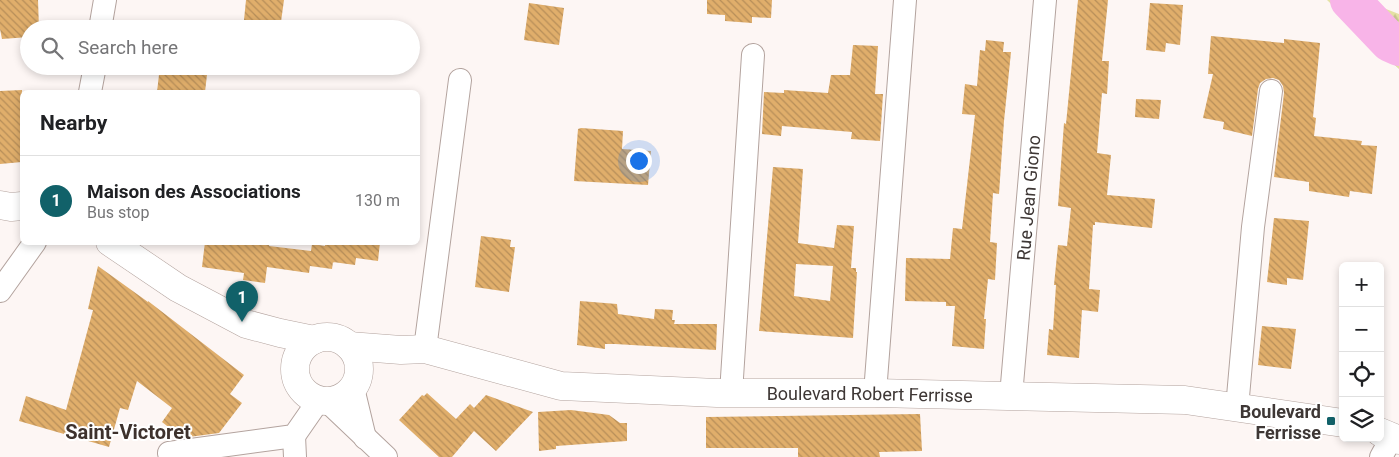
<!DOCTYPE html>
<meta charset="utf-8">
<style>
body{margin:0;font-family:Roboto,sans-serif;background:#f2f2f2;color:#202124}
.controls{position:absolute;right:15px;bottom:15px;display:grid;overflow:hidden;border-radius:8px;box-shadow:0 2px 8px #0003}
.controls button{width:45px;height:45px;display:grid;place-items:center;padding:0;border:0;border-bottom:1px solid #e0e0e0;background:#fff;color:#202124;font:25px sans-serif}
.you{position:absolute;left:638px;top:160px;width:18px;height:18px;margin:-12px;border:4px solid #fff;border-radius:50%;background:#1a73e8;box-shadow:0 0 0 8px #1a73e833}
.badge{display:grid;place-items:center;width:32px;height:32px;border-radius:50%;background:#116169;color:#fff;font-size:16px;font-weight:700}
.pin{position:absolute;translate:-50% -41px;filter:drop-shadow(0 1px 2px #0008)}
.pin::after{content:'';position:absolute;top:26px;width:18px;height:15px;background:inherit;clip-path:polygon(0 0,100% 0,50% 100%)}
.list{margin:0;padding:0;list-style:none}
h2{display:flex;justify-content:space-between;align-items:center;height:65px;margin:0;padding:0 20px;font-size:21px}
h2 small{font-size:16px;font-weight:400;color:#757577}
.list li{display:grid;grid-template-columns:32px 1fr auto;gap:15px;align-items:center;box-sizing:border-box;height:90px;padding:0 20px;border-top:1px solid #e0e0e0}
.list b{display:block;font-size:19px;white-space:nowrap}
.list p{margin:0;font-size:16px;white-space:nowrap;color:#757577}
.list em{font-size:16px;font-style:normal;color:#757577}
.icon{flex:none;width:28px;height:28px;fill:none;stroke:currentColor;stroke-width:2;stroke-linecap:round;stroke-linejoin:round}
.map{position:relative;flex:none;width:1399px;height:457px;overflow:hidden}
.search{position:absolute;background:#fff;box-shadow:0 2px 8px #0003;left:20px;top:20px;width:400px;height:55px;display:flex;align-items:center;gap:12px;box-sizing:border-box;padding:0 18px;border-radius:28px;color:#757577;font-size:19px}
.panel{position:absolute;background:#fff;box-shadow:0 2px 8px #0003;left:20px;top:90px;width:400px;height:155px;border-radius:8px}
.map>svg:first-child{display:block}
.forest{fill:url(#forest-firs)}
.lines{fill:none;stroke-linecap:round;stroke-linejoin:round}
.river{stroke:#f8b4e8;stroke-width:40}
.building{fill:url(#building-back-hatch);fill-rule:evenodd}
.minor-casing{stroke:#b3a39e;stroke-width:24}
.major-casing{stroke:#b3a39e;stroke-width:29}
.minor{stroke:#fff;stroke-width:22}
.major{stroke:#fff;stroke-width:28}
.poi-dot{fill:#116169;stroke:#fff;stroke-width:2}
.labels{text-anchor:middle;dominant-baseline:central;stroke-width:4;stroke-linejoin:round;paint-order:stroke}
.street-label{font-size:18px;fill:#3e3735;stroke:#fff}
.poi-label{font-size:18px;font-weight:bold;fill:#3e3735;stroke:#fff;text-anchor:end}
.quarter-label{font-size:20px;font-weight:bold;fill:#3e322d;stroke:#fff}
</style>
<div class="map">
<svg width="1399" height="457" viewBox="0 0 1399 457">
<defs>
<pattern id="forest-firs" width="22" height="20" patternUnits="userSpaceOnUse" patternTransform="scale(1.25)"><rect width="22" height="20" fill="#e4e2a4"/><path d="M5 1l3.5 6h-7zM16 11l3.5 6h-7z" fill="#c5c28e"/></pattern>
<pattern id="building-back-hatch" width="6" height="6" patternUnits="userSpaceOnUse" patternTransform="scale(1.25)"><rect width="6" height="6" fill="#e0ae6b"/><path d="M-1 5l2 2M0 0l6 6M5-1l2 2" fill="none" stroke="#b78e59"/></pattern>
</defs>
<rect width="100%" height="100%" fill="#fdf6f4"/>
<path class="forest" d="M1327,0H1370L1373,4L1399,14V69Z"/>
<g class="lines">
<path class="river" d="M1350,0L1390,42L1399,46"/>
</g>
<path class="building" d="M0,0H38L39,29H29V37L2,39L0,29Z
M246,0H284L280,29L251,26L252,21L244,20Z
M707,0H772L771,18L752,17V23L725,21V15L707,14Z
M1078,0H1108L1102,61H1109L1107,94L1102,93L1097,153L1111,155L1107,195L1155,199L1152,228L1095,222V225H1093L1089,289L1100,290L1098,312L1082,310L1079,358L1047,355L1049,329L1053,330L1056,285H1054L1058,245L1067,246L1071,208L1058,206L1064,123L1066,124Z
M529,3L564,8L559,45L524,40Z
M1150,3L1183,5L1180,45L1166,43L1165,52L1146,50Z
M1211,36L1284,43V39L1320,43L1313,117L1316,118L1314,136L1362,141L1361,145L1377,146L1372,194L1350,191L1349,197L1309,191V182L1274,177L1284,93L1283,86L1279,80L1273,78L1266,79L1260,83L1258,89L1252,136L1223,129L1224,122L1203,118L1213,74H1208Z
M986,40L1004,42L1003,52H1011L1004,121L999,194L993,193L990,242L997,243L995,280L988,279L984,319H986L984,349L952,346L955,306H946V302L905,301L906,258L950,259L953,228L962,229L975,115L962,114L965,84L977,86L980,50L985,51Z
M853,45L878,46L875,94H883L880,141L851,139L852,132L782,126L781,136L762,134L764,92L784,93V90L828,93L831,75H850Z
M160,66H208L205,92H157Z
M22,90V162L0,164V91Z
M1136,99L1161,100L1159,119L1135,117Z
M581,128L623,131L622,149L651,151L648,185L574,181L578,129Z
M773,167L803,169L798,243L834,248L837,225L854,226L851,268H856V272H857L853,338L759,331ZM796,264L833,266L830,301L794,296Z
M1274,218L1309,221L1303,280L1287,278V285L1267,282Z
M481,236L511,240L510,247H515L509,292L475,287Z
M205,242H270L269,246L311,251L312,244L325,246V242H380L378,261L356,258L355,265L333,262L334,255L332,269L310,266L309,273L267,267L265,283L243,280L244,273L202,267Z
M98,266L148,302V301L244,375L230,394L242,403L219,433L189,437L180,430L176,433L162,422L172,408L137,381L128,410L120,408L109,447L19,421L26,396L66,410L93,310L88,309Z
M580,301L617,304L618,314L654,319L655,309L673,310L672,320H675L674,324H717L716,350L615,344H605V349L577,345Z
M1262,326L1296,329L1291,369L1258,365Z
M427,393L456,419L470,404L474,408L486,395L533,412L496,451L474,431L452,457H439L399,420L422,395L424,396Z
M571,410L609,415L620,423H627V441L556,446V449L539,451L538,412Z
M920,414L922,451L879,452L880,457H798V448H706V417Z"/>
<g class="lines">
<defs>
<g id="minor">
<path d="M100,29L105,0"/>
<path d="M90,92L95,66"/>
<path d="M0,291L35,242"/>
<path d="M425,349L460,80"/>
<path d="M353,388L365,438"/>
<path d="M731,393L753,55"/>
<path d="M875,393L905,0"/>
<path id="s1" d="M1011,396L1045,0"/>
<path d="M327,401L386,457"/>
<path d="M1237,408L1253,227L1271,91"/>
<path d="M294,436L295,457"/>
<path d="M170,457L169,453L294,436L319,400"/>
<path d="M1381,457L1392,437"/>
</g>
<g id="major">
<path d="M0,205L11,207L22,206"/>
<path d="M110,242L178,288L246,324L280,333L314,340"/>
<circle cx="327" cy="369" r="32"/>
<path id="s2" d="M349,346L401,350L425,349L561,386L717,393H875L1185,400L1343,423"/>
<path d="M1380,432L1399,440"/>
</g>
</defs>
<use href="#minor" class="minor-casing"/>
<use href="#major" class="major-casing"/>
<use href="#minor" class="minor"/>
<use href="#major" class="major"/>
</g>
<rect class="poi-dot" x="1326" y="416" width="10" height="10" rx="2.5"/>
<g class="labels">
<g class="street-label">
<text stroke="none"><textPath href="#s1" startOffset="199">Rue Jean Giono</textPath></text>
<text stroke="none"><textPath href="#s2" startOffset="526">Boulevard Robert Ferrisse</textPath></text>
</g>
<g class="poi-label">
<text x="1321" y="411">Boulevard<tspan x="1321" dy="21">Ferrisse</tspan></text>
</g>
<g class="quarter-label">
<text x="128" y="432">Saint-Victoret</text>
</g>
</g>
</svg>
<div class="controls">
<button>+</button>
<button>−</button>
<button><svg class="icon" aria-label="locate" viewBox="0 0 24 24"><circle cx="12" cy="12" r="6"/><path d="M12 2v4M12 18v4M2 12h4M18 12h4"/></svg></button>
<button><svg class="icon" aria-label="layers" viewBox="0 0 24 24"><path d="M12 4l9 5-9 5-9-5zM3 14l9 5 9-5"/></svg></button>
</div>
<div class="you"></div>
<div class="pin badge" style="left:242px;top:322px">1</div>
<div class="search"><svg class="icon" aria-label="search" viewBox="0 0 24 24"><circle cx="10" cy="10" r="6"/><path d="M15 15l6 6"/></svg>Search here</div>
<section class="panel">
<h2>Nearby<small></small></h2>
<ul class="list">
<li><span class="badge">1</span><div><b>Maison des Associations</b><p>Bus stop</p></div><em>130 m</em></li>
</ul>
</section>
</div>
